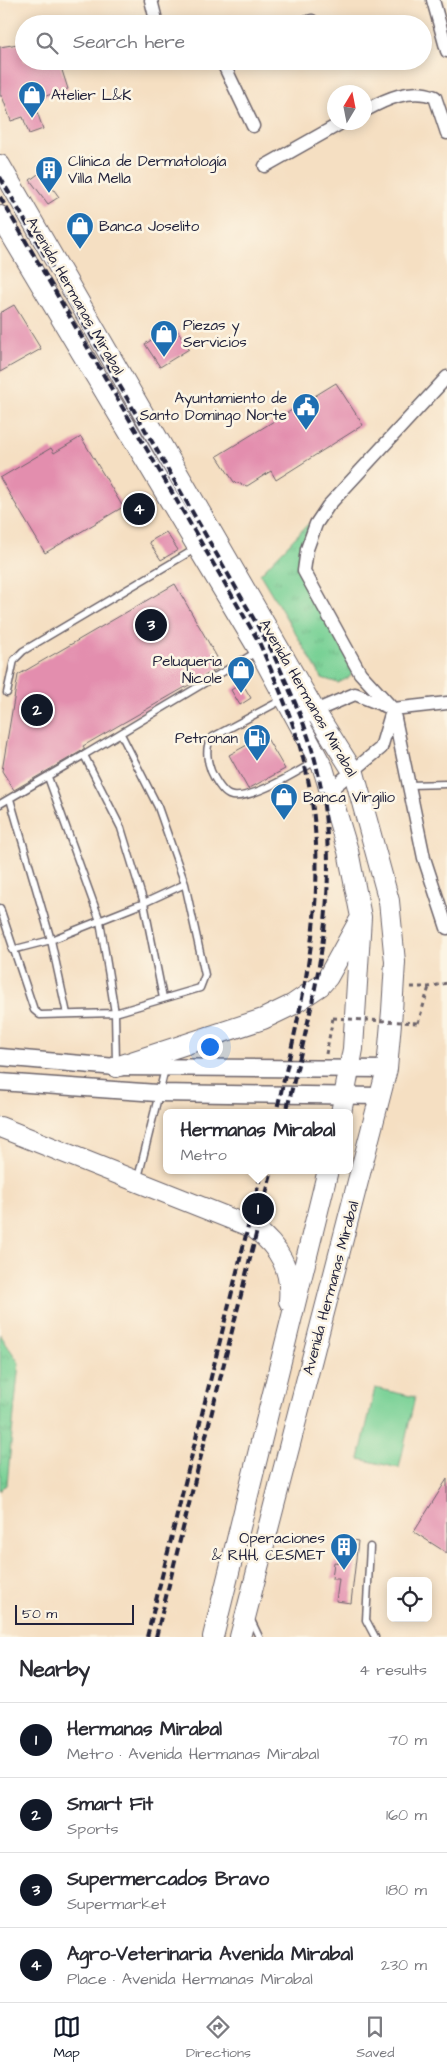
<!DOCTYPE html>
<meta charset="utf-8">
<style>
body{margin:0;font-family:"Architects Daughter",sans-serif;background:#f7f7f7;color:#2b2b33}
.controls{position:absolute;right:15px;bottom:15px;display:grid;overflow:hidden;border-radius:8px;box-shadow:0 2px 12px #0003}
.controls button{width:45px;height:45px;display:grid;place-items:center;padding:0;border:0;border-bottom:1px solid #e1e1e2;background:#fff;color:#2b2b33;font:25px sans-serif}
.compass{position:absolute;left:327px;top:85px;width:45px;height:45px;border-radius:50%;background:#fff;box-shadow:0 2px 12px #0003;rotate:10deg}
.scale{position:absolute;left:15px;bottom:12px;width:119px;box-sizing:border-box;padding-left:5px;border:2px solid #22223b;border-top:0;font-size:14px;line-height:18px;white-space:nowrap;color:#22223b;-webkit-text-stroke:4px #fcf5e5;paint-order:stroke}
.you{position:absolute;left:209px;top:1046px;width:18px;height:18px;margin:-12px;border:4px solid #fff;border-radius:50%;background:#1a73e8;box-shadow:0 0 0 8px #1a73e833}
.badge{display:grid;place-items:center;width:32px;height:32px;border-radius:50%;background:#111827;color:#fff;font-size:16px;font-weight:700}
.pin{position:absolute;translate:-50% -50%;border:2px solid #fff;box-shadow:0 1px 5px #0006}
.popup{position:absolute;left:163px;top:1109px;width:190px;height:65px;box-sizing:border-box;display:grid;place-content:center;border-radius:8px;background:#fff;filter:drop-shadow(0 1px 4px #0005);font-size:16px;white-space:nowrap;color:#7c7c81}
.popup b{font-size:19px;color:#2b2b33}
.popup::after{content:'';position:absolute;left:50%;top:100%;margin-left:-10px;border:10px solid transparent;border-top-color:#fff}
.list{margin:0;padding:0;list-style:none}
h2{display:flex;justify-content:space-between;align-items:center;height:65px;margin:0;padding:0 20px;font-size:21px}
h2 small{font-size:16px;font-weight:400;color:#7c7c81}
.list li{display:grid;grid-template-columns:32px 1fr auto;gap:15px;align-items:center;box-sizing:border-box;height:75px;padding:0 20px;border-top:1px solid #e1e1e2}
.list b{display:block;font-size:19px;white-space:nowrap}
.list p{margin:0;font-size:16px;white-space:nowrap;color:#7c7c81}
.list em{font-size:16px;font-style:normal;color:#7c7c81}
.icon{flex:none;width:28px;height:28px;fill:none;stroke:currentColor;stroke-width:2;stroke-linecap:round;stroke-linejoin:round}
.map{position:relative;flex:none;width:447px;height:1637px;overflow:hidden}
.search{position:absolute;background:#fff;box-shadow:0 2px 12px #0003;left:15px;right:15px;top:15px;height:55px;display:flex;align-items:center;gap:12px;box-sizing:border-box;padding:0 18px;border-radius:28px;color:#7c7c81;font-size:19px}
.sheet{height:365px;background:#fff}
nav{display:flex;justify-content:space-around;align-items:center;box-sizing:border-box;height:70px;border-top:1px solid #e1e1e2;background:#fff;font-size:14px;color:#7c7c81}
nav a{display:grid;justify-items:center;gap:2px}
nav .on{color:#111827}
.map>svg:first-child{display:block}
.park{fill:url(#park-tufts);stroke:#4e7a68}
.pitch{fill:#79d196;stroke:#4e7a68}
.building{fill:#e38eae}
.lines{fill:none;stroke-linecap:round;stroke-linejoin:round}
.service-casing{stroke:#6c646a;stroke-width:9}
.minor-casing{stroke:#6c646a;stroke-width:15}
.tertiary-casing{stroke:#6c646a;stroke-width:19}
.primary-casing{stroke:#6c646a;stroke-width:22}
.path{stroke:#6c646a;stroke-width:3;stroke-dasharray:4 4;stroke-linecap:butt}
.service{stroke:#fff;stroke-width:6}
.minor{stroke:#fff;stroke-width:12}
.tertiary{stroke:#fff;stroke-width:16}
.primary{stroke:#fff;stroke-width:20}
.rail{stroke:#22223b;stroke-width:4;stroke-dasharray:8 4;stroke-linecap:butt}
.path-bridge{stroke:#6c646a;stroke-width:3;stroke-dasharray:4 4;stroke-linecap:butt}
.labels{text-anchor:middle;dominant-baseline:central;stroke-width:5;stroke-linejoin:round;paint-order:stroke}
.poi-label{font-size:15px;fill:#22223b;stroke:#fcf5e5;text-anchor:start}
.street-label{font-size:15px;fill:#22223b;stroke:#fcf5e5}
</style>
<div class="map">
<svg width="447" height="1637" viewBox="0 0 447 1637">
<defs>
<pattern id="park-tufts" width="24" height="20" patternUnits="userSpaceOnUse" patternTransform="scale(1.25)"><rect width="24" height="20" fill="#79d196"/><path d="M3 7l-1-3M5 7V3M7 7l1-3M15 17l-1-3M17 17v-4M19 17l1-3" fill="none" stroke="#68b382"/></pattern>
</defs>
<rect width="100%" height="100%" fill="#fcf5e5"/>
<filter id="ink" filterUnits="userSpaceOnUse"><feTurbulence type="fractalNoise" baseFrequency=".02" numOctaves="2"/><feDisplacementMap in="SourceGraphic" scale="10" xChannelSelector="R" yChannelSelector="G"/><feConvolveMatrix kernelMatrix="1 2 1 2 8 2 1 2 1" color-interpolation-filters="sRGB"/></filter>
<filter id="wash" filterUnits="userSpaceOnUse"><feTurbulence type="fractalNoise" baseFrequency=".0096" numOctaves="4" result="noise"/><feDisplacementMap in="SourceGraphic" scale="20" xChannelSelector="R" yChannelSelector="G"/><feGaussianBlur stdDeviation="1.12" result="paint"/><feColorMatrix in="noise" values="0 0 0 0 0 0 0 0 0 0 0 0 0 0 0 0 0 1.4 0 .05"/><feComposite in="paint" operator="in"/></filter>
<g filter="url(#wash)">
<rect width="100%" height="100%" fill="#f5dfc2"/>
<path class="park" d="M310,522L300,563L353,670L350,677L338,683L322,678L260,574Z
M0,1334L19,1363L7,1484L0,1491Z"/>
<path class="pitch" d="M375,1388L415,1397L399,1468L359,1459Z"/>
<g id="blocks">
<path class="building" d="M24,43V61H59L68,89L33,100L43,129L29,134L23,117L11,121L2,96H0V47Z
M41,172L59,197L48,204L30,180Z
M14,305L41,349L0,372V313Z
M178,331L189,349L160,367L145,344L164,332L167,337Z
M336,383L363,425L276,480L271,471L247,486L234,482L217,456Z
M81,437L123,507L45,553L0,478L51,448L54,453Z
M143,495L153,511L135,521L126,506Z
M166,532L178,550L161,560L149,542Z
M175,584L222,666L83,746L85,749L14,790L2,771L18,675Z
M242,683L251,698L240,705L231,690Z
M265,735L285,769L248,789L229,755Z
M447,1479V1553L414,1532Z
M345,1539L358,1541L351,1603L336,1601L339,1579H332L334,1562L342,1563Z"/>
</g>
</g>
<g filter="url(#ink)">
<use href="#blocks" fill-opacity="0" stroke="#6c646a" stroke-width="1"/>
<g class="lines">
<defs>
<path id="service" d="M7,693L14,660L23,651L195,549
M282,700L211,738C205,748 207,760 211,771C214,778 222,792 229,795C247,803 301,770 317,760
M48,777L100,921L115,1013L200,988L205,975L185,884
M409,785L447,784
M10,799L51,940L12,950
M0,804L84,755
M0,908L34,1010L40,1015L115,1013L116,1063
M163,998L144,903L121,828L84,755L258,651
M67,1014L51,940L144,903L185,884L158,807L121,734
M138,1178L165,1069
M370,1547L366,1620L375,1637
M250,1618L259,1637"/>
<path id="minor" d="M151,0L157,24
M433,0L447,51
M302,24L312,21
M222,61L253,126
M364,111C386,99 411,87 435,97L447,133
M265,166L343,122
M393,709L360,673L304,571L307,549L316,524L328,506L447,377
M393,709L424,858L447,928
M310,716L315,711L355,694L393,709L447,703
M330,790L381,748L392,711"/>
<path id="tertiary" d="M0,1057L116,1067L387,1069
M0,1082L157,1093L381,1096"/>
<path id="primary" d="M0,165L315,711L354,773L389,901L395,962L392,1011L387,1069L240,1637
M0,216L259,650L323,768L348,851L361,917L353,1049L341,1113
M116,1067L263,1019L292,1005L320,986L328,977L359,921
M0,1127L254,1228C279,1247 292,1269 289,1301
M213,1637L328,1170"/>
</defs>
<use href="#service" class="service-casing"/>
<use href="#minor" class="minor-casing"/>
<use href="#tertiary" class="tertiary-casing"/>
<use href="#primary" class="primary-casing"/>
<path class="path" d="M411,987H429L447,983
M418,1023L429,987
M326,1054L333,1018"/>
<use href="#service" class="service"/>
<use href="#minor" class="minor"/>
<use href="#tertiary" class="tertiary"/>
<use href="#primary" class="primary"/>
<path class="rail" d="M0,177L271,649C289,689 309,729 318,773C344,889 314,1000 286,1113
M0,197L259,642C276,681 294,721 304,762C334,880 304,997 276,1113
M147,1637L262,1170
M156,1637L272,1170"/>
<path class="path-bridge" d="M333,1018L418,1023"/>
</g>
</g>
<defs>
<symbol id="shop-pin" viewBox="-11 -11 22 30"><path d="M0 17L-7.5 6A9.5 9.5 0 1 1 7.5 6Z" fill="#1f6fb2" stroke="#fcf5e5"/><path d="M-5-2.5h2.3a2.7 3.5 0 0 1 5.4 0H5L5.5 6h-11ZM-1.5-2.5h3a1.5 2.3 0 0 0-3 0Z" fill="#fff"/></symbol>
<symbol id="building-pin" viewBox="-11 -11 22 30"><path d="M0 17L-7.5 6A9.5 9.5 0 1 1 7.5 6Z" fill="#1f6fb2" stroke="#fcf5e5"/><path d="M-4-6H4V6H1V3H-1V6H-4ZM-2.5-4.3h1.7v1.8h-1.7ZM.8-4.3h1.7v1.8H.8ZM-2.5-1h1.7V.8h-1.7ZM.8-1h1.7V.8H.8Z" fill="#fff"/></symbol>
<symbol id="civic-pin" viewBox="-11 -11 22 30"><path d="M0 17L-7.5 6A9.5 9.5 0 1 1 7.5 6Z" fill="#1f6fb2" stroke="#fcf5e5"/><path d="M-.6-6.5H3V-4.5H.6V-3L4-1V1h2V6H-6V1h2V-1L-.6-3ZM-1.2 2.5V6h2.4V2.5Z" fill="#fff"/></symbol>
<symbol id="fuel-pin" viewBox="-11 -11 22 30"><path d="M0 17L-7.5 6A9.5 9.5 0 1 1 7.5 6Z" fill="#1f6fb2" stroke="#fcf5e5"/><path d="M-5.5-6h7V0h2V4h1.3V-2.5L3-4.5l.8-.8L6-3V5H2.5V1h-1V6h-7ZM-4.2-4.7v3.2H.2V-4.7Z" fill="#fff"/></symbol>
</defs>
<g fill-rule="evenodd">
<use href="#shop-pin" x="16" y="79" width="32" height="43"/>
<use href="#building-pin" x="33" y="154" width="32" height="43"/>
<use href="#shop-pin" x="64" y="210" width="32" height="43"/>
<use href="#shop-pin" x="148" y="318" width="32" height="43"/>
<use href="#civic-pin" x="290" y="391" width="32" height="43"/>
<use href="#shop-pin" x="225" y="654" width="32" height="43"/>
<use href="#fuel-pin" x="241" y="722" width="32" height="43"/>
<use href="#shop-pin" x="268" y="781" width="32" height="43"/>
<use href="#building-pin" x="328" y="1531" width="32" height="43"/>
</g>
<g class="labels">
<g class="poi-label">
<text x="51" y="95">Atelier L&amp;K</text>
<text x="68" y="161">Clínica de Dermatología<tspan x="68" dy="17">Villa Mella</tspan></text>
<text x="99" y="226">Banca Joselito</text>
<text x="183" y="325">Piezas y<tspan x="183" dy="17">Servicios</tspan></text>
<text x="287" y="398" text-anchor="end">Ayuntamiento de<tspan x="287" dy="17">Santo Domingo Norte</tspan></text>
<text x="222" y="661" text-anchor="end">Peluqueria<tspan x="222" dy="17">Nicole</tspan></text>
<text x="238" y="738" text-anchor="end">Petronan</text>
<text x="303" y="797">Banca Virgilio</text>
<text x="325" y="1538" text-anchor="end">Operaciones<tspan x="325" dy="17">&amp; RHH, CESMET</tspan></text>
</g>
<g class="street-label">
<text transform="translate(75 296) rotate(60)">Avenida Hermanas Mirabal</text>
<text transform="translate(308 698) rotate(60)">Avenida Hermanas Mirabal</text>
<text transform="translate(331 1288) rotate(-75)">Avenida Hermanas Mirabal</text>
</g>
</g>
</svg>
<div class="controls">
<button><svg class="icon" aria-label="locate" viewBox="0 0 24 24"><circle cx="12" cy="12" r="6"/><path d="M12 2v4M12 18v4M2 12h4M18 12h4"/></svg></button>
</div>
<svg class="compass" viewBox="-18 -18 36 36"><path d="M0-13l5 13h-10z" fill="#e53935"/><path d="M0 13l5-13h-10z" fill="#7c7c81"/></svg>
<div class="scale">50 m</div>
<div class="you"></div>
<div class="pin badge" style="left:258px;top:1209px">1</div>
<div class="popup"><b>Hermanas Mirabal</b>Metro</div>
<div class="pin badge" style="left:37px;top:710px">2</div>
<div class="pin badge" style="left:151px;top:625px">3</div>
<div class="pin badge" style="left:139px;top:509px">4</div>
<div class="search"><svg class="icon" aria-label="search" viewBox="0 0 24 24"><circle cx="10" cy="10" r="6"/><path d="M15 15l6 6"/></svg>Search here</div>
</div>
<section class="sheet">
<h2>Nearby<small>4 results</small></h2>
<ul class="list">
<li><span class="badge">1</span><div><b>Hermanas Mirabal</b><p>Metro · Avenida Hermanas Mirabal</p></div><em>70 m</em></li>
<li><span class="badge">2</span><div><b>Smart Fit</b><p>Sports</p></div><em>160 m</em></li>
<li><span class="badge">3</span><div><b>Supermercados Bravo</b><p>Supermarket</p></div><em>180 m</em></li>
<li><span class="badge">4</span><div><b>Agro-Veterinaria Avenida Mirabal</b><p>Place · Avenida Hermanas Mirabal</p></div><em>230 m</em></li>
</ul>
</section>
<nav>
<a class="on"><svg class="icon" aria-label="map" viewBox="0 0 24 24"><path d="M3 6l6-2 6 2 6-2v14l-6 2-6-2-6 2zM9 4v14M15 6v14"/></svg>Map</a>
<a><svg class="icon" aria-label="directions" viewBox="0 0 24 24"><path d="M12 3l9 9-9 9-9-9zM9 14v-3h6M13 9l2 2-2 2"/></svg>Directions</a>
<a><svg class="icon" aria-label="saved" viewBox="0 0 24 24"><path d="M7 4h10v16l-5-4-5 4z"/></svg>Saved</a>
</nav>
